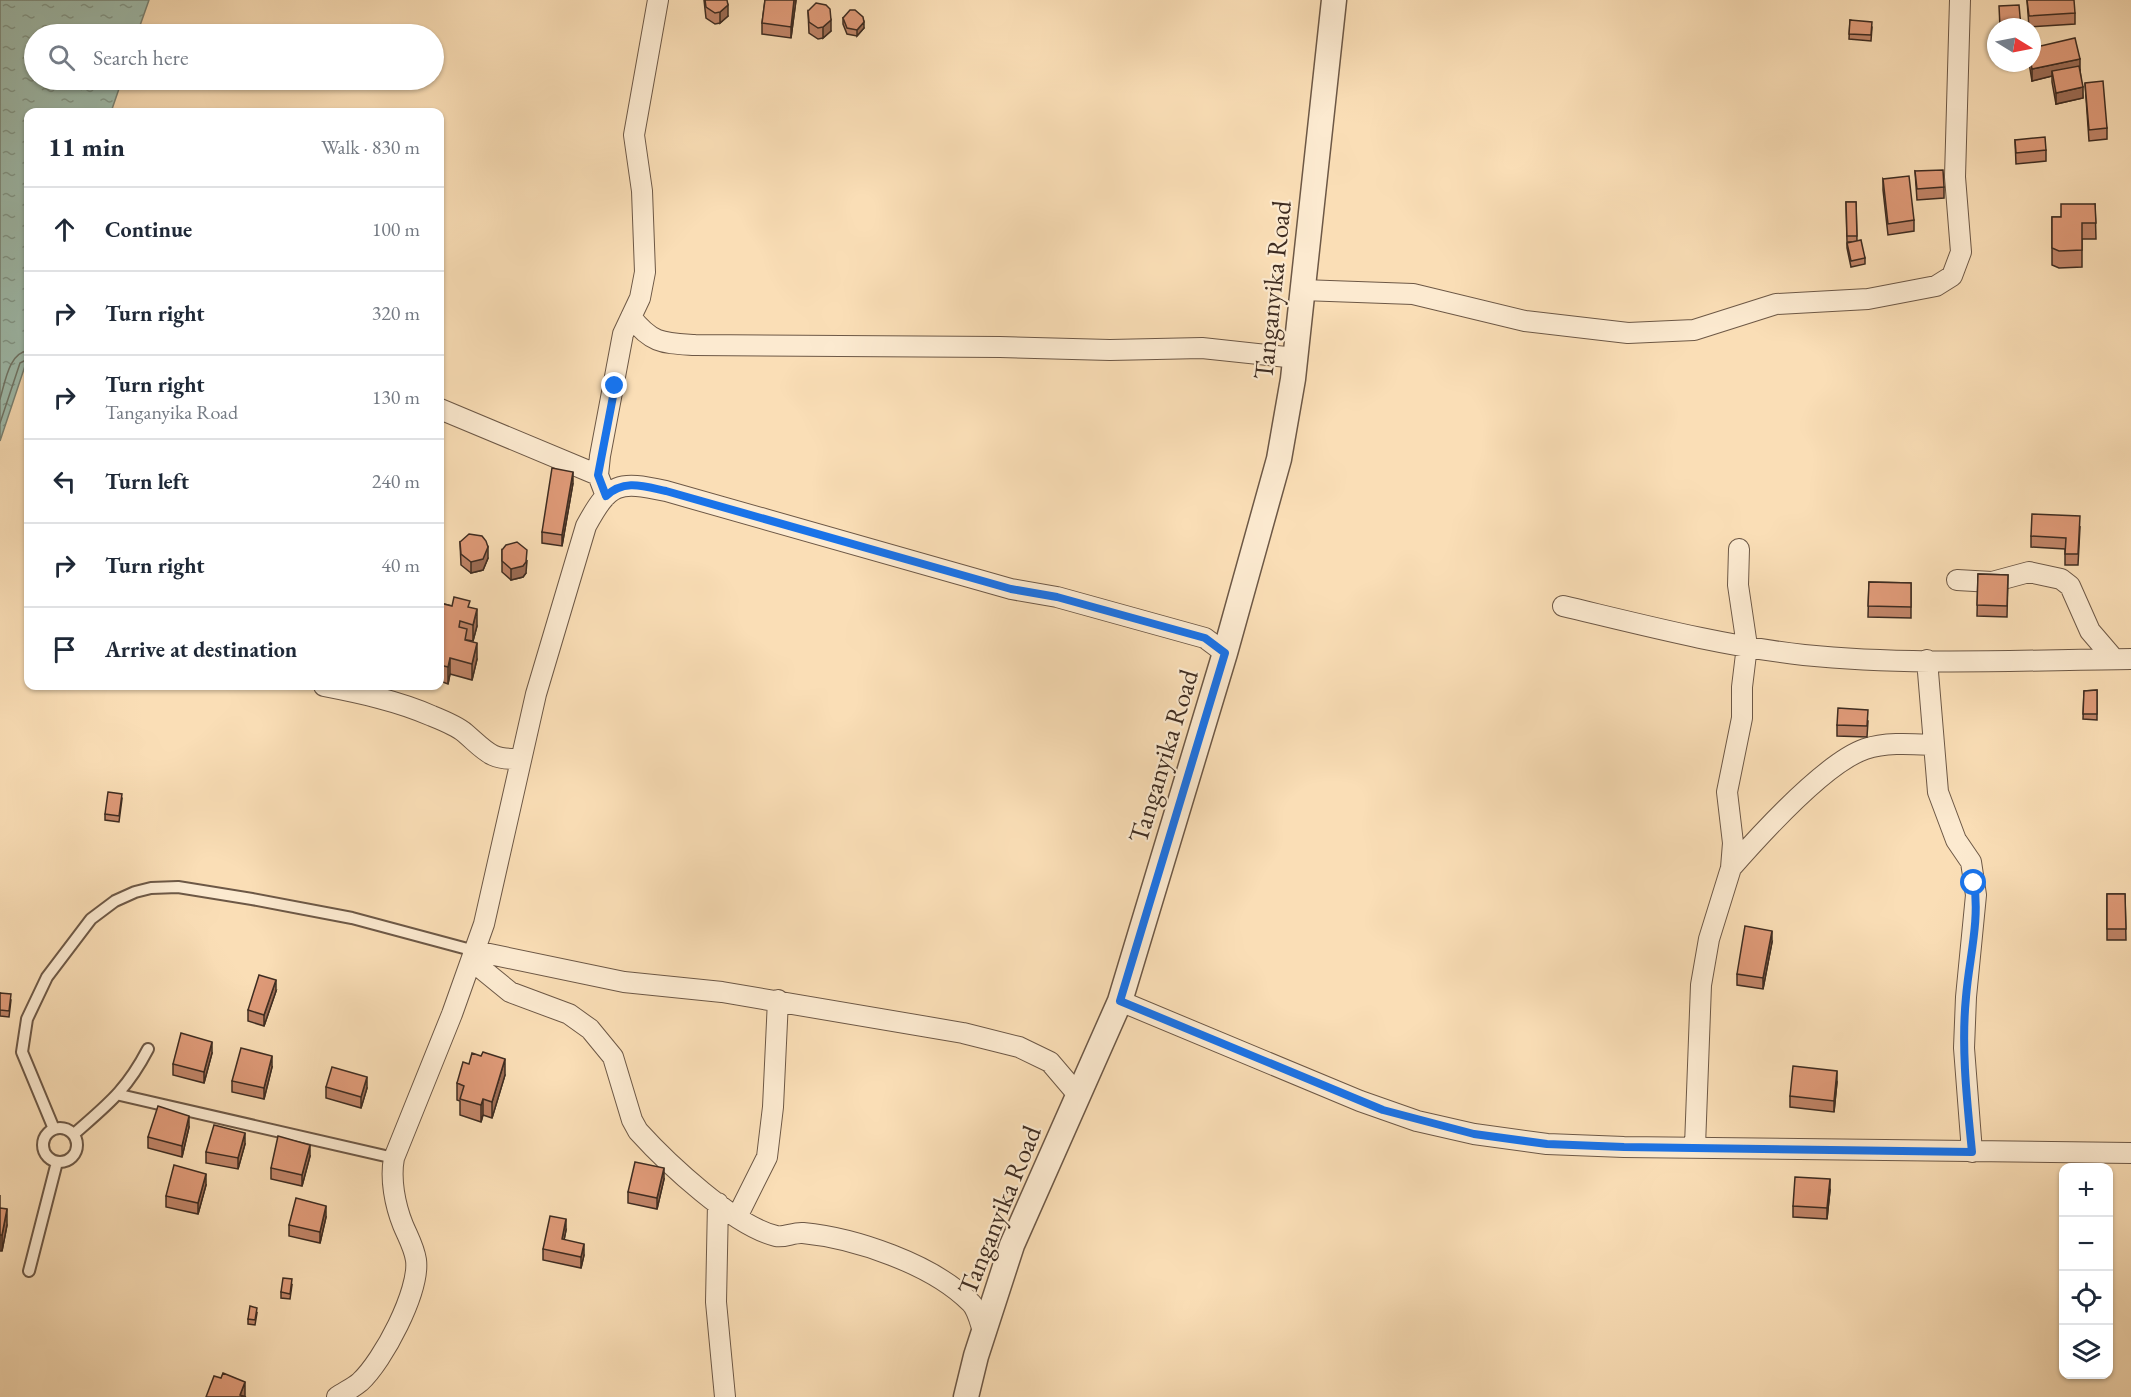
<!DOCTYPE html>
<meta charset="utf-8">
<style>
body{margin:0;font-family:"EB Garamond",serif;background:#f2f2f3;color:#1f2937}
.controls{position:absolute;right:18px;bottom:18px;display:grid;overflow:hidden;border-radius:12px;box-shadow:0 2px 4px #0004}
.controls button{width:54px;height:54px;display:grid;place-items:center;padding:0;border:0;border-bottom:2px solid #e0e1e3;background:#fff;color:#1f2937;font:30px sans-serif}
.compass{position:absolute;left:1987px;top:18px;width:54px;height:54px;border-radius:50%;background:#fff;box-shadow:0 2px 4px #0004;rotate:100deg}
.stop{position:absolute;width:18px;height:18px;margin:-14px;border:4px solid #1a73e8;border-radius:50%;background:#fff}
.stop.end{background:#1a73e8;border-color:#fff;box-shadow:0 2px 6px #0008}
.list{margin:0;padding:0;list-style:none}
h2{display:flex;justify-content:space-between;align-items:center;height:78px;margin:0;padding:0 24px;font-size:26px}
h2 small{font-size:20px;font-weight:400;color:#747a83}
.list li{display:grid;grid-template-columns:39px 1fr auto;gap:18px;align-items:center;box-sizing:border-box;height:84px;padding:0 24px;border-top:2px solid #e0e1e3}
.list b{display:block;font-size:22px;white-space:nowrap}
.list p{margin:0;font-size:20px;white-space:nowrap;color:#747a83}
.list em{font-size:20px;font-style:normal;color:#747a83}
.icon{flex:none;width:33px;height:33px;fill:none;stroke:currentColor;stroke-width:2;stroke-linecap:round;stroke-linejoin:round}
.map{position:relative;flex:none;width:2131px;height:1397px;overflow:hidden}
.search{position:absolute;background:#fff;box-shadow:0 2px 4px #0004;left:24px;top:24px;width:420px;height:66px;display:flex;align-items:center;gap:15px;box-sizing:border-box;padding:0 21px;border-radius:33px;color:#747a83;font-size:22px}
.panel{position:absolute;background:#fff;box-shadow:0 2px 4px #0004;left:24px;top:108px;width:420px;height:582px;border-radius:12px}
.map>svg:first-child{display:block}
.water{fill:url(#water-ripples);stroke:#788275;stroke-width:1.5}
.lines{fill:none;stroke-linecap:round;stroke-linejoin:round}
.shore{stroke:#6e7467;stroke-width:1.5}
.service-casing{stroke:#6d5846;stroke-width:14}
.minor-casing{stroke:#6d5846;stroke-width:22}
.tertiary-casing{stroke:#6d5846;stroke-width:27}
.service{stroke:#fcead0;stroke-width:10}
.minor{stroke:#fcead0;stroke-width:20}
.tertiary{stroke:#fcead0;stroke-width:24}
.wall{fill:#c08467;stroke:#3e2c21;stroke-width:1.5}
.shaded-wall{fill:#9c6c54;stroke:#3e2c21;stroke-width:1.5}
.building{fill:#df9a78;stroke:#3e2c21;stroke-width:1.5}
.route{stroke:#1a73e8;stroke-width:8}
.labels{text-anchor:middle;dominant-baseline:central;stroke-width:4.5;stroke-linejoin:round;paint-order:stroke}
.street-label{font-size:27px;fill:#3e2c21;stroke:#fcead0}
</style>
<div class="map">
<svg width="2131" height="1397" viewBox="0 0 2131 1397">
<defs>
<pattern id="water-ripples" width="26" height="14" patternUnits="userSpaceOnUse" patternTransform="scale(1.5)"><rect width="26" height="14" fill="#9ebcad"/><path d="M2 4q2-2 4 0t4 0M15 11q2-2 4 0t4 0" fill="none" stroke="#82998c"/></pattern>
</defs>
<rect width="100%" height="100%" fill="#fadeb6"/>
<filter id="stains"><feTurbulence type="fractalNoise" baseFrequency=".00333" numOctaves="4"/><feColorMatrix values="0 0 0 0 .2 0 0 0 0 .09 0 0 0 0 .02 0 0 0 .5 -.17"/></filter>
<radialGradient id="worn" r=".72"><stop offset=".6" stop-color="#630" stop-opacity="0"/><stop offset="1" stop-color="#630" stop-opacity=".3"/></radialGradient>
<path class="water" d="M0,0H149L137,34H34V80H122L111,112H28V357L0,441Z"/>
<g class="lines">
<path class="shore" d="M0,399C5,383 9,352 28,351
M0,423L20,363L28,359"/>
<defs>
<path id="service" d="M120,1095L394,1158
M43 1145a17 17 0 1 1 34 0a17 17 0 1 1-34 0Z
M54,1129L22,1052L27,1019L47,977L91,919L115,901L135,892L151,888L178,887L252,899L352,918L475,951
M74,1134C108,1104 126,1091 148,1049
M29,1271L57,1162"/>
<path id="minor" d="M1302,290L1413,294L1525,321L1628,333L1694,330L1776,304L1868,299L1936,286L1952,276L1961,252L1955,177L1960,0
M631,317C652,344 663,343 695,345L1000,347L1110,350L1202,348L1296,358
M440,409L598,475
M606,496L598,475L600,456L623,334L640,298L645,272L642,191L634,135L658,0
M1957,580L1992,582L2029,572L2061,579L2070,586L2090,631L2114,659
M1563,606C1643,625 1723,646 1804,655C1912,666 2023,660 2131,659
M1927,660L1938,792L1956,840L1971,862L1976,895L1966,997L1964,1048L1972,1152
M324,686C360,693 398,701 432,716C442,720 457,726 465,733C487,752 490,760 521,759
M1731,868C1760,835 1825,763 1865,749C1886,742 1912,744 1934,745
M475,951L624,982L722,992L963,1033L1019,1047L1050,1062L1079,1096
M472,961L510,992L569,1014L590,1029L613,1057L632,1120L638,1131C667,1163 734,1226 776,1236C784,1238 794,1232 803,1233C855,1238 932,1264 970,1302C977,1308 980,1322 983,1331
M1120,1001L1360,1101L1417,1121L1474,1134L1547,1144L1624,1147L2131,1153
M1695,1146L1701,985L1709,939L1731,868L1733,843L1727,792L1742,718V687L1747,646L1738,585L1739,549
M718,1203L716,1302L725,1397
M737,1217L767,1157L773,1107L778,1000
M337,1397C344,1392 353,1388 360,1382C383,1361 420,1291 416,1260C414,1247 408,1237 403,1225C395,1205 390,1179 394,1158L452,1014L484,924L536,694L586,526C610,482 618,481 666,491L1011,589L1057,597L1205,638L1225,653"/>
<path id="tertiary" d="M966,1397L976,1356L1012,1245L1120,1001L1225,653L1279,459L1293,379L1334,0"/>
</defs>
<use href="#service" class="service-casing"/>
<use href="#minor" class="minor-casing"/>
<use href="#tertiary" class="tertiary-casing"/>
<use href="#service" class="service"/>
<use href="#minor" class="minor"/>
<use href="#tertiary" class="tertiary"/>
</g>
<path class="wall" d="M704,0L728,16L720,23L715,24L706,18Z
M765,0H796L791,38L762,34V23Z
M2027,0L2075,13V24L2029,27Z
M808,11L831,31L823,38L818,39L809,33Z
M843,18L864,28L857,36L847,34L843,24Z
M1850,20L1872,27L1871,41L1849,39Z
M2029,63L2080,70L2083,98L2056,104L2052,82V76L2032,81Z
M2085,83L2107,128V139L2089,141Z
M2015,140L2046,150V161L2016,164Z
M1915,171L1944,187V198L1917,200Z
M1883,179L1914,220V231L1888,235L1883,190Z
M1846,202H1856L1857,241L1865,258V264L1851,267L1847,248V243L1852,242H1847Z
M2095,204L2096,239H2082V267L2059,268L2052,265V217H2061Z
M573,483L562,546L542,543V532Z
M2080,527L2078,565H2065V549L2031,547V536Z
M460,542L488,558L483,570L471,573L461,565Z
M502,550L526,573L523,577L511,580L502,572Z
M1978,574L2008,575L2007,617L1977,616Z
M1869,582L1911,583V618L1868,617Z
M440,603L452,606L470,608L477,626L473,641L467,640L477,659L472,680L450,674L448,684L440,681Z
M2097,690V720L2083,719L2084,691Z
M1868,721L1867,737L1837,736V725Z
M122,799L119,822L105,820V814Z
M2107,894H2125L2126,940H2107Z
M1772,942L1763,989L1737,985V974Z
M276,991L264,1026L248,1021V1010Z
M0,993L11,1000L9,1017L0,1016Z
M212,1053L204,1083L173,1075V1064Z
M469,1064L505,1075L492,1118L483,1115L481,1122L460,1115V1101L457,1100V1083Z
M272,1067L264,1099L232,1092V1081Z
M1837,1082L1834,1112L1790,1107V1096Z
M326,1087L367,1088L361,1108L326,1098Z
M189,1127L182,1157L148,1148V1137Z
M245,1144L238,1169L206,1163V1152Z
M310,1156L302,1186L271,1179V1168Z
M664,1179L657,1209L628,1203V1192Z
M206,1185L198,1214L166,1207V1196Z
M1830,1190L1827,1219L1793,1217V1206Z
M0,1195V1208L7,1225L2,1251H0Z
M326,1217L320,1243L289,1236V1225Z
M566,1230L564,1240L584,1255L581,1268L543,1260V1249Z
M292,1285L290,1299L281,1298V1292Z
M257,1313L255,1325L248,1324V1319Z"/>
<path class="shaded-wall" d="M794,0H796L791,38V27Z
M728,5V16L720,23V12Z
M831,20V31L823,38V27Z
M864,22V28L857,36V30Z
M2080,59V70L2053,76L2052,71V76L2032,81V69Z
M2083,87V98L2056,104V93Z
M573,472V483L562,546V535Z
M488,547V558L483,570L471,573V562Z
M527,561L526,573L523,577L511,580V569Z
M477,609V626L473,641V625Z
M477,643V659L472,680V664Z
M450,658V674L448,684V667Z
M1772,931V942L1763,989V978Z
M276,980V991L264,1026V1015Z
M212,1042V1053L204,1083V1072Z
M272,1056V1067L264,1099V1088Z
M505,1059V1075L492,1118V1102Z
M1837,1071V1082L1834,1112V1101Z
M367,1077V1088L361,1108V1097Z
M483,1099V1115L481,1122V1105Z
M189,1116V1127L182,1157V1146Z
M245,1133V1144L238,1169V1158Z
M310,1145V1156L302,1186V1175Z
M664,1168V1179L657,1209V1198Z
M206,1174V1185L198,1214V1203Z
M1830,1179V1190L1827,1219V1208Z
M326,1206V1217L320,1243V1232Z
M7,1209V1225L2,1251V1235Z
M566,1219V1230L562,1250V1239Z
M584,1244V1255L581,1268V1257Z
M245,1382V1397L240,1395Z"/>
<path class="building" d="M705,0H727L728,5L720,12L715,13L706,7Z
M765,0H794L791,27L762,23Z
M2027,0H2074L2075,13L2029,16Z
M816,3L826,5L830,9L831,20L823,27L818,28L809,22L808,11Z
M2019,5L2021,27H2000L1999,6Z
M850,10H855L863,17L864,22L857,30L847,28L843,18Z
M1850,20L1872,22L1871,35L1849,34Z
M2075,38L2080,59L2032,69L2031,63H2032V48Z
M2079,66L2083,87L2056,93L2052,71Z
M2103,81L2107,128L2089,130L2085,83Z
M2045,137L2046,150L2016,153L2015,140Z
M1943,170L1944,187L1917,189L1915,171Z
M1909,176L1914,220L1888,224L1883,179Z
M1846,202H1856L1857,236H1847Z
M2061,204H2095L2096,223H2082V250L2059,251L2052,248V217H2061Z
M1861,240L1865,258L1851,261L1847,243Z
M552,468L573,472L562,535L542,532Z
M2032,514L2080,516L2078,554H2065L2066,538L2031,536Z
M469,534L482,536L486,541L488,547L483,559L471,562L461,554L460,542Z
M517,542L527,550L526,562L523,566L511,569L502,561V550L506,545Z
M1978,574L2008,575L2007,606L1977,605Z
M1869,582L1911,583V607L1868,606Z
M454,597L470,601L468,607L477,609L473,625L460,621L459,627L467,629L465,640L477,643L472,664L450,658L448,667L440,665V603L452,606Z
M2097,690V714H2083L2084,691Z
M1838,708L1868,710L1867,726L1837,725Z
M108,792L122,794L119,816L105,814Z
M2107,894H2125L2126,929H2107Z
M1745,926L1772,931L1763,978L1737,974Z
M259,975L276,980L264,1015L248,1010Z
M0,993L11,994L9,1011L0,1010Z
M181,1033L212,1042L204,1072L173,1064Z
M241,1048L272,1056L264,1088L232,1081Z
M483,1052L505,1059L492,1102L483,1099L481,1105L460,1099L464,1086L457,1083L463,1062L469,1064L472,1053L481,1056Z
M1793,1066L1837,1071L1834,1101L1790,1096Z
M332,1067L367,1077L361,1097L326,1087Z
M158,1106L189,1116L182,1146L148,1137Z
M214,1125L245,1133L238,1158L206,1152Z
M278,1136L310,1145L302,1175L271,1168Z
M635,1162L664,1168L657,1198L628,1192Z
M174,1165L206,1174L198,1203L166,1196Z
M1795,1177L1830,1179L1827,1208L1793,1206Z
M296,1198L326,1206L320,1232L289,1225Z
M0,1208L7,1209L2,1235H0Z
M550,1216L566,1219L562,1239L584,1244L581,1257L543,1249Z
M283,1278L292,1279L290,1294L281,1292Z
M250,1306L257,1308L255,1320L248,1319Z
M223,1373L245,1382L240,1395L246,1397H206L214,1376L221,1378Z"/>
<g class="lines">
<path class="route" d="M615,386L598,475L606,496C624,479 643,486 666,491L1011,589L1057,597L1205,638L1225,653L1120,1001L1383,1110L1474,1134L1547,1144L1624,1147L1972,1152C1967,1101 1961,1048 1966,997C1969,959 1980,921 1974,883"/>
</g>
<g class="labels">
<g class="street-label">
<text transform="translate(1272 290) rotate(-84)">Tanganyika Road</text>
<text transform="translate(1163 756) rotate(-73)">Tanganyika Road</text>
<text transform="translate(999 1210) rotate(-68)">Tanganyika Road</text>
</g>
</g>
<rect width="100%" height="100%" filter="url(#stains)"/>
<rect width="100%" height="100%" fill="url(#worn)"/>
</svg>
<div class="controls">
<button>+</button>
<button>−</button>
<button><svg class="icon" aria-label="locate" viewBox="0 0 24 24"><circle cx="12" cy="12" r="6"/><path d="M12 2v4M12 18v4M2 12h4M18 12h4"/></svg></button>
<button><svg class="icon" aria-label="layers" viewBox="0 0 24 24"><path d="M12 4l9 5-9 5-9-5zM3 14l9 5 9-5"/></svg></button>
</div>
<svg class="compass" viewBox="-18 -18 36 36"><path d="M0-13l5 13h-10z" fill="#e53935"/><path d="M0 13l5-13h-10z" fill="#747a83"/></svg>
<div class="stop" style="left:1974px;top:883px"></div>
<div class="stop end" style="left:615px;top:386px"></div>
<div class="search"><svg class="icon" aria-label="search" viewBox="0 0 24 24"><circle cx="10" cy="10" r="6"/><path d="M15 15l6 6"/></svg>Search here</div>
<section class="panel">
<h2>11 min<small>Walk · 830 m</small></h2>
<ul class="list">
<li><svg class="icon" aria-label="ahead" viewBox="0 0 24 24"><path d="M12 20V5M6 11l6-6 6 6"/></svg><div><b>Continue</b></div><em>100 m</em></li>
<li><svg class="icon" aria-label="right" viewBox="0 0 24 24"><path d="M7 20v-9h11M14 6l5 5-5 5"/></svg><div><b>Turn right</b></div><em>320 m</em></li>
<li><svg class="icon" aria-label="right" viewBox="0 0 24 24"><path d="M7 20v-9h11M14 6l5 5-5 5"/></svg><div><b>Turn right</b><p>Tanganyika Road</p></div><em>130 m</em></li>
<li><svg class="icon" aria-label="left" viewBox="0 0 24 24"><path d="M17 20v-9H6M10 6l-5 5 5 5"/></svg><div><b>Turn left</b></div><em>240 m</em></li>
<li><svg class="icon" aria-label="right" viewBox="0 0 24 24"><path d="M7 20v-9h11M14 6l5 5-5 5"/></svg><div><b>Turn right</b></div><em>40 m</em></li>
<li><svg class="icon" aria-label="arrive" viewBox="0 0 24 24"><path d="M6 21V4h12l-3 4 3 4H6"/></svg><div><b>Arrive at destination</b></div></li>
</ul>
</section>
</div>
